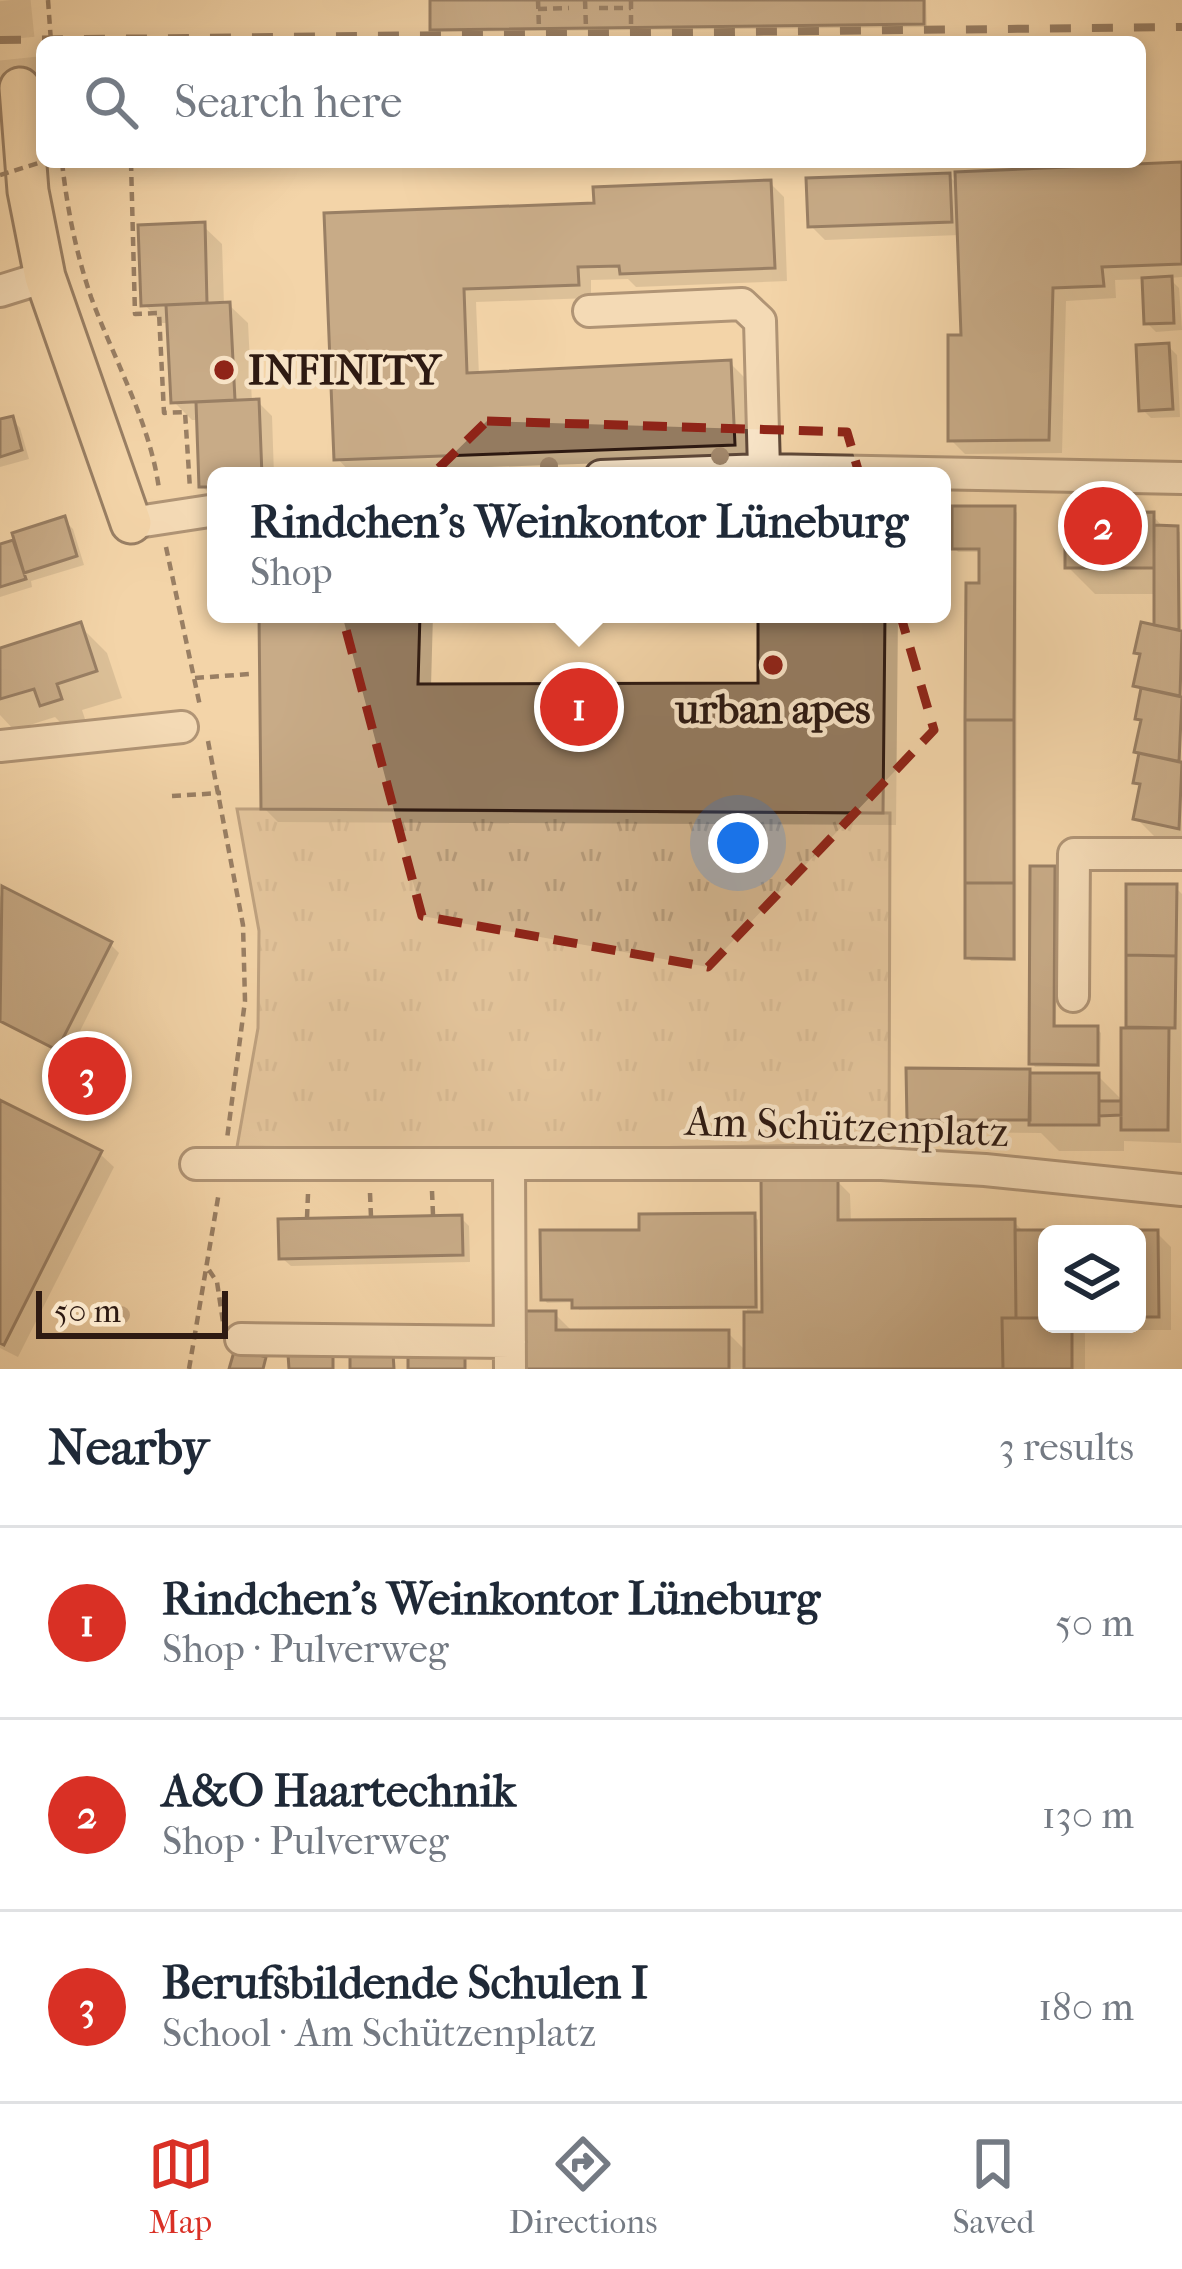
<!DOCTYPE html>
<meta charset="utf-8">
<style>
body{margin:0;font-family:"IM FELL French Canon",serif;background:#f2f2f3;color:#1f2937}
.controls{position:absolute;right:36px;bottom:36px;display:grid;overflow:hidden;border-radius:18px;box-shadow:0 6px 18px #0003}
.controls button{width:108px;height:108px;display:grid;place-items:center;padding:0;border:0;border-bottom:3px solid #e0e1e3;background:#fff;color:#1f2937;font:60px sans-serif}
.scale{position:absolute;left:36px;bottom:30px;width:192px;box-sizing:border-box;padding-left:12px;border:6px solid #2e1a12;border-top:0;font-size:33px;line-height:42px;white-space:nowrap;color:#2e1a12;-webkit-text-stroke:9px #f7e3c6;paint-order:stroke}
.you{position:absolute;left:738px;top:843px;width:42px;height:42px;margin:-30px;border:9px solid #fff;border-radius:50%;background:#1a73e8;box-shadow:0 0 0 18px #1a73e833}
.badge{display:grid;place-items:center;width:78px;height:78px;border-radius:50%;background:#d93025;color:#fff;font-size:39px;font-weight:700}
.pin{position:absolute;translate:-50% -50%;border:6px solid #fff;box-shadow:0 3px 12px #0006}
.popup{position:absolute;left:207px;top:467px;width:744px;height:156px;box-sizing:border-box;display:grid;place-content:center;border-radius:18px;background:#fff;filter:drop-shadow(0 3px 9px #0005);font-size:39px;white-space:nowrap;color:#747a83}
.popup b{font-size:45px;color:#1f2937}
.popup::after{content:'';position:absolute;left:50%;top:100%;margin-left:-24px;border:24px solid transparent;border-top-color:#fff}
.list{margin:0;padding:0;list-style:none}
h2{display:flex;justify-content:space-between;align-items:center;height:156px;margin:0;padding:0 48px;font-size:51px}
h2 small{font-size:39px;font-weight:400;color:#747a83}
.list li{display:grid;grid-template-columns:78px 1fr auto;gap:36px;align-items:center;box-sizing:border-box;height:192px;padding:0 48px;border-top:3px solid #e0e1e3}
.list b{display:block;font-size:45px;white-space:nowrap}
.list p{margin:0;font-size:39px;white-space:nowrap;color:#747a83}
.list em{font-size:39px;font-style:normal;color:#747a83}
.icon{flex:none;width:66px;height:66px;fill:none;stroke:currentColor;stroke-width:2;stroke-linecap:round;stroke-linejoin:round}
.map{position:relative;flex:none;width:1182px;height:1369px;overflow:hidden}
.search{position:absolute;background:#fff;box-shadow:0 6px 18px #0003;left:36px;right:36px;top:36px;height:132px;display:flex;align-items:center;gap:30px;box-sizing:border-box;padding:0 42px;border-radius:18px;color:#747a83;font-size:45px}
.sheet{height:732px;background:#fff}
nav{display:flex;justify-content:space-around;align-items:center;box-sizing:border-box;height:168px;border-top:3px solid #e0e1e3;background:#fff;font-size:33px;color:#747a83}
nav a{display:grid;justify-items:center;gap:6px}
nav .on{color:#d93025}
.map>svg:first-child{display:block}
.grass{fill:url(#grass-tufts);stroke:#806750;stroke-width:3}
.shadow{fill:#0003;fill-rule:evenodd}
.building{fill:#947b60;stroke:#2e1a12;stroke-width:3}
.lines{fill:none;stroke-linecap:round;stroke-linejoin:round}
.major-tunnel{stroke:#ccaf8a;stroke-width:39;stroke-dasharray:39 20;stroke-linecap:butt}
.minor-casing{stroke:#5f4838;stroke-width:36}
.major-casing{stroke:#2e1a12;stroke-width:45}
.path{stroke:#2e1a12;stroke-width:4.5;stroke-dasharray:9 6;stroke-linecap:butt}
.minor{stroke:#f7e3c6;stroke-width:30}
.major{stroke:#f3d4a8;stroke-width:39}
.rail{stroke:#2e1a12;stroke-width:8;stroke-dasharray:21 21;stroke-linecap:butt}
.path-bridge{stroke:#2e1a12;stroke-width:4.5;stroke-dasharray:9 6;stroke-linecap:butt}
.tree{fill:#a2876a}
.marked{fill:none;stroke:#8f2418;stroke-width:9;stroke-dasharray:24 15;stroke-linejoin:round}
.poi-dot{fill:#8f2418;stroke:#f7e3c6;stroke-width:4.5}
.labels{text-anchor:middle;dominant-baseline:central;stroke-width:9;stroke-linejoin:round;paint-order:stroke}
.poi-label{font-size:42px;font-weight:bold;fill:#2e1a12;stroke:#f7e3c6;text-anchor:start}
.street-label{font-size:42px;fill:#2e1a12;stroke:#f7e3c6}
</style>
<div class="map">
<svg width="1182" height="1369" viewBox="0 0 1182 1369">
<defs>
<pattern id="grass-tufts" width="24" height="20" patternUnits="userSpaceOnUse" patternTransform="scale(3)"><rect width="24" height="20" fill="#d2b48e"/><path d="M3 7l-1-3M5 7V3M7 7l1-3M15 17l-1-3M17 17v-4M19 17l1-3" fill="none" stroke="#b59a79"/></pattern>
</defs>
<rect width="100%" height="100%" fill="#f3d4a8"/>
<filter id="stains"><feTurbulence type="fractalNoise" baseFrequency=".00167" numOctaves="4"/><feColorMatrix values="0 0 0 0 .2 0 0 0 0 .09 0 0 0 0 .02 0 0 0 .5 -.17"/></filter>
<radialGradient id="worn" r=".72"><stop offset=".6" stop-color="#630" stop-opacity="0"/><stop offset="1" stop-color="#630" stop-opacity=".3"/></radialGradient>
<path class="grass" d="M237,809L890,813L889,1144L505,1150L237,1147L258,1028L259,931Z"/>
<path class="shadow" d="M433,0H926L927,27L437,32L433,28Z
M1182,165V277L1169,278L1179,288L1182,330L1156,332L1147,323L1145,279L1115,280L1116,298L1066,301L1062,453L965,454L951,440L964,338L960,235L825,240L811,226L949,176L958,185Z
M770,183L784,197L787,281L636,287L628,279L591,280V298L476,302L479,376L730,363L744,377L748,458L350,472L337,458L327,216L597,206Z
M203,226L222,244L224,305H229L248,323L252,403L258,402L272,416L274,476H216V500L202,486L200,420H192L174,402L170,323H162L144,304Z
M1168,346L1177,355L1180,417L1151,418L1142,409Z
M12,419L20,428L29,459L0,467V422Z
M1014,509L1017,513L1016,961H971L968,957L982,552H958L955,548Z
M1152,515L1165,529L1180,532L1182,849L1163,845L1136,818L1143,788L1136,782L1144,724L1138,718L1143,692L1136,685L1143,657L1138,652L1164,630L1157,624V594H1095L1068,567Z
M64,520L73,529L84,565L31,581L32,587L0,597V547Z
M262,614H433L431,687L761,686V623H587L577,614H898L896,825L278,822L264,808Z
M80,626L107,653L122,698L82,710L87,725L69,731L55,717L14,730L0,715V651Z
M1053,869L1057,872L1056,1029H1097L1101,1033L1100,1067H1035L1032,1063Z
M1175,887L1182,894L1181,1143L1124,1141V1151H1059L1041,1133L923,1132L910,1118L1033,1076H1098L1124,1102L1133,1031L1129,1026Z
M4,890L111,945L119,953L67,1057L0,1022V897Z
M0,1103L100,1154L114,1167L18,1357L0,1348Z
M836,1180L850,1194L851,1223L1014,1222L1025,1233H1157L1171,1247V1330H1085V1369H525L526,1314H555L574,1333H728L747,1352V1309L579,1310L575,1302L547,1303L544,1299L642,1233L754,1216L758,1220V1315H765ZM1047,1234H1137V1324H1047Z
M461,1218L469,1226L470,1262L291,1266L282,1258Z"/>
<path class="building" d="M430,0H924V24L430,30Z
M1182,162V264L1102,267L1104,286L1053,288L1049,440L948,441V335H961L955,172Z
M950,173L952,222L808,227L806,178Z
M771,180L775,268L620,274L619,266L578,267L579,285L464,289L467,373L731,360L735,445L334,460L324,213L594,203L593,187Z
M205,222L207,303L141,306L138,225Z
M1172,276L1174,323L1144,324L1142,278Z
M230,302L235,400L171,403L166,305Z
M1169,343L1173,409L1139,411L1136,345Z
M259,399L262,476H216V487H199L196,402Z
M13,416L22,450L0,457V419Z
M952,506H1015L1014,720H965L966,583H979V549H952Z
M1154,512V568H1065V513Z
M65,516L77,556L24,573L12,533Z
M1154,525L1178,526L1179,630L1154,625Z
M13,540L26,579L0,587V544Z
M259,614H420L418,684L758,683V614H885L883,813L261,809Z
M81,622L97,671L57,684L62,699L40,706L34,689L0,699V648Z
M1141,622L1182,631L1180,696L1133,686L1140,654L1134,653Z
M1141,688L1182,697L1179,762L1134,752L1141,720L1135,719Z
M965,720H1014V883H965Z
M1139,753L1182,762L1179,829L1133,819L1140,784L1133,783Z
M1030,866H1055L1054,1026H1098V1065L1029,1064Z
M965,883H1014V959L965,958Z
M1126,884H1177L1176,956L1126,955Z
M2,886L112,942L57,1050L0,1021Z
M1126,955L1176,956L1175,1028L1126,1027Z
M1121,1028H1169L1168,1130H1121Z
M906,1068L1030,1069V1120H907Z
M1030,1073H1099V1125H1029Z
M0,1100L102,1151L4,1345L0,1343Z
M1099,1101H1121V1115L1099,1116Z
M761,1175L838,1177V1220L1015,1219L1016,1318H1002L1003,1369H744V1312H762Z
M755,1213L756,1307L572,1308V1300H541L540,1230H639V1214Z
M462,1215L463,1255L279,1259L278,1219Z
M1015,1230H1158L1159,1317H1137V1234H1047V1318H1016Z
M523,1311H556V1330H729V1369H522Z
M1002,1318H1047V1324H1072V1369H1003Z
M235,1348L266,1357L263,1369H229Z
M333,1352V1369H289L288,1354Z
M408,1352H465V1369H408Z
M393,1353L394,1369H350V1354Z"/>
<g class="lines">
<path class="major-tunnel" d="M11,0L20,88"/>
<defs>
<path id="minor" d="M0,291L45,277
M589,311L742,304L760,321L764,470
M601,476L764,470L1182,478
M131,523L216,510
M0,746L182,727
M1073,996L1074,854H1182
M196,1164H882L985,1170L1182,1190
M509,1164L510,1369
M241,1339L510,1342"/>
<path id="major" d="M20,88L28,191L45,277L131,523"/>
</defs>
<use href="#minor" class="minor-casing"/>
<use href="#major" class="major-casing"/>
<path class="path" d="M48,0L51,42
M538,0L539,29
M585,0L586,28
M631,0V27
M599,8H631
M538,9L569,8
M62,162C67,208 76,253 91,297C114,360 150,422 159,489
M131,162L135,314L159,313L164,413L185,412L190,489
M166,547L200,706
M195,678L250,674
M208,741L243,925L245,1001L227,1139
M172,796L221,793
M432,1191L433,1215
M370,1193L371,1217
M307,1218L308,1194
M209,1270L217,1282L223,1322
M189,1369L219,1192"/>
<use href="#minor" class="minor"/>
<use href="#major" class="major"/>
<path class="rail" d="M0,40L1182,27"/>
<path class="path-bridge" d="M0,175L42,162"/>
</g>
<g class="tree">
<circle cx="720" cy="456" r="9"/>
<circle cx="549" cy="466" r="9"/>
<circle cx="121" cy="1315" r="9"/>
</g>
<path d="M0 0H1182V1369H0ZM487,421L847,432L934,730L708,967L422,916L331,573Z" fill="#f3d4a8" fill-opacity=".55" fill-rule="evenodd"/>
<path class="marked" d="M487,421L847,432L934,730L708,967L422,916L331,573Z"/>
<g class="poi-dot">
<circle cx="224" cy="370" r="12"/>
<circle cx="773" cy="665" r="12"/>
</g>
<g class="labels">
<g class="poi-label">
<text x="248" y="370">INFINITY</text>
<text x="773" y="709" text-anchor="middle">urban apes</text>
</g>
<g class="street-label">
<text transform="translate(847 1127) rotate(2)">Am Schützenplatz</text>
</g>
</g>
<rect width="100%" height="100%" filter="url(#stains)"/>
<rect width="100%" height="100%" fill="url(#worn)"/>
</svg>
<div class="controls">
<button><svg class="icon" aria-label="layers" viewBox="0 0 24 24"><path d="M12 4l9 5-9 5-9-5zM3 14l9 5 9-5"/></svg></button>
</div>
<div class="scale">50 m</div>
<div class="you"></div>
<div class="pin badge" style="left:579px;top:707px">1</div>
<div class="popup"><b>Rindchen's Weinkontor Lüneburg</b>Shop</div>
<div class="pin badge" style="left:1103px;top:526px">2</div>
<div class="pin badge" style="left:87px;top:1076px">3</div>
<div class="search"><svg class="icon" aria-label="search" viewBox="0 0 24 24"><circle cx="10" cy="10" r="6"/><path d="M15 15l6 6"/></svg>Search here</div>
</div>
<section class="sheet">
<h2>Nearby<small>3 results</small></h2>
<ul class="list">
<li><span class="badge">1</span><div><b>Rindchen's Weinkontor Lüneburg</b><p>Shop · Pulverweg</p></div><em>50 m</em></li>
<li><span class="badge">2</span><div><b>A&amp;O Haartechnik</b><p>Shop · Pulverweg</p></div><em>130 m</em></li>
<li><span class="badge">3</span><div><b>Berufsbildende Schulen I</b><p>School · Am Schützenplatz</p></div><em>180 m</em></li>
</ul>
</section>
<nav>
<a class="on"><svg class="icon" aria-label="map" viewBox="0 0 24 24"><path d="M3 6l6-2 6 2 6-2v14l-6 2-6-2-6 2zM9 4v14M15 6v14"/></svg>Map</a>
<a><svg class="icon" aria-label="directions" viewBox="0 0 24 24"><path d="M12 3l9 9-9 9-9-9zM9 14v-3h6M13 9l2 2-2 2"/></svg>Directions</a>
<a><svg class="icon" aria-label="saved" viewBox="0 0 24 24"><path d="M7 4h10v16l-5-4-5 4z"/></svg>Saved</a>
</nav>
